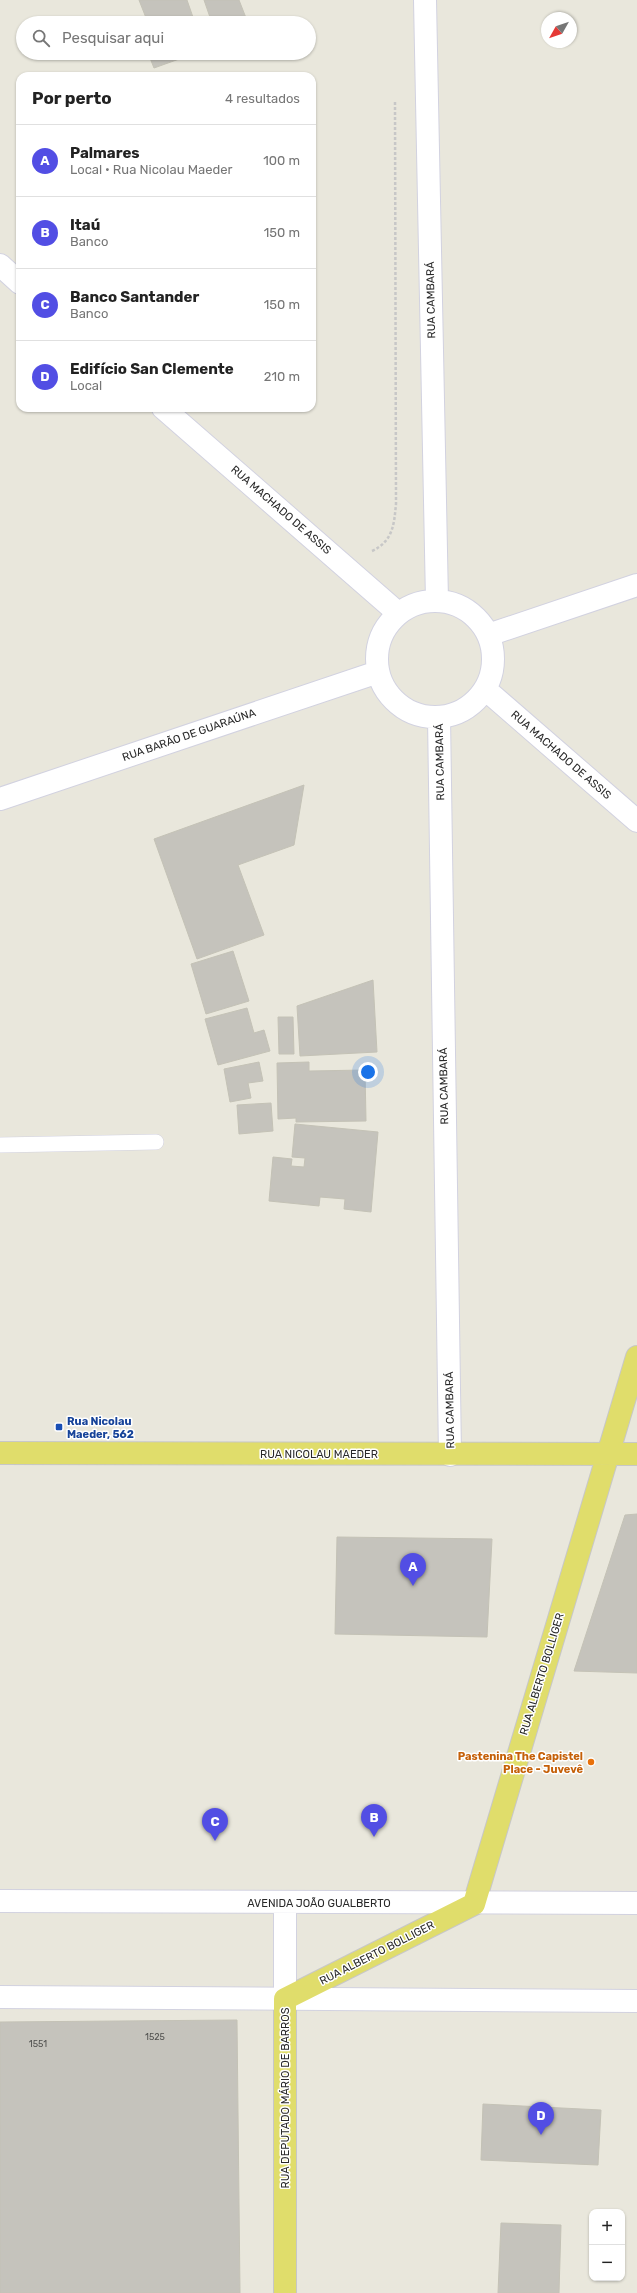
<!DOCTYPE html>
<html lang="pt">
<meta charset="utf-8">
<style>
body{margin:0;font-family:Rubik,sans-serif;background:#f2f2f2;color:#222}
.controls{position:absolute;right:12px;bottom:12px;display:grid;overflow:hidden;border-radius:8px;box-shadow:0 1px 3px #0004}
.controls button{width:36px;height:36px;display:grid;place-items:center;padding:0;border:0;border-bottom:1px solid #e0e0e0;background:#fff;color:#222;font:20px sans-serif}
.compass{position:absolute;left:541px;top:12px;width:36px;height:36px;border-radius:50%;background:#fff;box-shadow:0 1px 3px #0004;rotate:230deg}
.you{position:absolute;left:368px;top:1072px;width:14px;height:14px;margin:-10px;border:3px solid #fff;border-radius:50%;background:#1a73e8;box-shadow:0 0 0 6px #1a73e833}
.badge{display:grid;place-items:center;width:26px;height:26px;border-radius:50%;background:#524ee4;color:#fff;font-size:13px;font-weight:700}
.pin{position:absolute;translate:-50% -33px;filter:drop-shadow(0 1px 2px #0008)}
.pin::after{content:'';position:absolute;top:21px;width:14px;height:12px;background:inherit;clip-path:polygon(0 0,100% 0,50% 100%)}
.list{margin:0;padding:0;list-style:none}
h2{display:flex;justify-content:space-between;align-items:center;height:52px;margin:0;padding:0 16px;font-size:17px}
h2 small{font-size:13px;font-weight:400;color:#767676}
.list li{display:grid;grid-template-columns:26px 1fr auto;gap:12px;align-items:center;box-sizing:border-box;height:72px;padding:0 16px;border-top:1px solid #e0e0e0}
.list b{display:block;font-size:15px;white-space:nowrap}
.list p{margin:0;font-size:13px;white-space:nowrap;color:#767676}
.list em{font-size:13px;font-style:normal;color:#767676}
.icon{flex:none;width:22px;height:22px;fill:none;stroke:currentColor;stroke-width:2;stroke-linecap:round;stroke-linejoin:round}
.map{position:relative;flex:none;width:637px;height:2293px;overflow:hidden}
.search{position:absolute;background:#fff;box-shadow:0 1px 3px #0004;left:16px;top:16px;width:300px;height:44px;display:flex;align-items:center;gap:10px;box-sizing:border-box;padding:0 14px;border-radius:22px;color:#767676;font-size:15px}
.panel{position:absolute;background:#fff;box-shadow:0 1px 3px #0004;left:16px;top:72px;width:300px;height:340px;border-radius:12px}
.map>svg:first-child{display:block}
.building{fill:#c5c3bc;stroke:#c4c2b6}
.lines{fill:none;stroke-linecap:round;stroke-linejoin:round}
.service-casing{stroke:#d2d2e0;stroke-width:16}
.minor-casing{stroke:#d2d2e0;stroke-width:24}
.tertiary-casing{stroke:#d2d2e0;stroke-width:24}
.primary-casing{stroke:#c7c7c7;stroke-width:24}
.path{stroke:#c7c7c7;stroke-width:2.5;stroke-dasharray:3 2;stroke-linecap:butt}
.service{stroke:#fff;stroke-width:15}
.minor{stroke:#fff;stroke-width:22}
.tertiary{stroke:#fff;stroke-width:22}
.primary{stroke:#e0dd6b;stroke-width:22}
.transit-dot{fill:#1a4fb4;stroke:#fff;stroke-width:1.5}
.food-dot{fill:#e8710a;stroke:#fff;stroke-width:1.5}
.labels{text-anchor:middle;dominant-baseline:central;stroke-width:3;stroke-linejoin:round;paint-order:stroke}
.number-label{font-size:9px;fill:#50504e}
.street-label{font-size:11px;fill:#292929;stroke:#fff}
.transit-label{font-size:11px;font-weight:bold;fill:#164399;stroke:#fff;text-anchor:start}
.food-label{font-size:11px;font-weight:bold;fill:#c56008;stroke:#fff;text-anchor:end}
</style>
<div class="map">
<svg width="637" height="2293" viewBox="0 0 637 2293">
<rect width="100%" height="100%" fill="#e9e7dc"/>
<path class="building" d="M139,0H187L195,23H148Z
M204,0H239L248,23H212Z
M148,53H196L154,68Z
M304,785L294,845L238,865L264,935L197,959L154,839Z
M233,951L249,1001L206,1014L191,964Z
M373,980L377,1052L300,1056L297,1006Z
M247,1008L254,1033L264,1030L270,1051L218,1065L205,1019Z
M278,1017H293L294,1054H279Z
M259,1062L263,1081L248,1083L251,1098L230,1102L224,1069Z
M309,1062V1071L365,1070L366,1121L296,1122V1118L278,1119L277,1063Z
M271,1103L273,1131L239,1134L237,1105Z
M295,1124L378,1132L371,1212L344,1209L345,1199L320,1197L319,1206L269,1201L273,1157L292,1159L291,1166L304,1167L305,1158L292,1157Z
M637,1514V1673L574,1671L625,1515Z
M337,1537L492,1539L487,1637L335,1634Z
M237,2020L240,2293H0V2022Z
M483,2104L601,2110L598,2165L481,2160Z
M501,2223L561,2225L559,2293H498Z"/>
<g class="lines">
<defs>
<path id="service" d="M0,1145L156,1142"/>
<path id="minor" d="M425,0L437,601
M0,265L20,283
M163,408L398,613
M377 659a58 58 0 1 1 116 0a58 58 0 1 1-116 0Z
M488,635L637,585
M485,689L637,821
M439,717L450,1455
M0,799L378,672"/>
<path id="tertiary" d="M0,1901L637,1903
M285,1902V1999
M0,1997L637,2001"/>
<path id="primary" d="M0,1453L637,1454
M285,2293V1999L474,1904L637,1357"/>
</defs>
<use href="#service" class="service-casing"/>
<use href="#minor" class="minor-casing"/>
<use href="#tertiary" class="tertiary-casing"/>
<use href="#primary" class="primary-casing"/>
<path class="path" d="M372,551C393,541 394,525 396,504L395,102"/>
<use href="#service" class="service"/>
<use href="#minor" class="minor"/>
<use href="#tertiary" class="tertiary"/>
<use href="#primary" class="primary"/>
</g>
<rect class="transit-dot" x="55" y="1423" width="8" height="8" rx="2"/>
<circle class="food-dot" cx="591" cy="1762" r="4"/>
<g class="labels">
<g class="number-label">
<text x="155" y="2037">1525</text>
<text x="38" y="2044">1551</text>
</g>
<g class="street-label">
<text transform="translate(431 300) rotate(-91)">RUA CAMBARÁ</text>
<text transform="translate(281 510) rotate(41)">RUA MACHADO DE ASSIS</text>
<text transform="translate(189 735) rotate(-19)">RUA BARÃO DE GUARAÚNA</text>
<text transform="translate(561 755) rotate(41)">RUA MACHADO DE ASSIS</text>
<text transform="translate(440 762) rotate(-91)">RUA CAMBARÁ</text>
<text transform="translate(444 1086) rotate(-91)">RUA CAMBARÁ</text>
<text transform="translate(450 1410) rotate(-91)">RUA CAMBARÁ</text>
<text x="319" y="1454">RUA NICOLAU MAEDER</text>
<text transform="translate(542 1674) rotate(-73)">RUA ALBERTO BOLLIGER</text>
<text x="319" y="1903">AVENIDA JOÃO GUALBERTO</text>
<text transform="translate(377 1953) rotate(-27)">RUA ALBERTO BOLLIGER</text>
<text transform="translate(285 2098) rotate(-90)">RUA DEPUTADO MÁRIO DE BARROS</text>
</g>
<g class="transit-label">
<text x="67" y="1421">Rua Nicolau<tspan x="67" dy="13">Maeder, 562</tspan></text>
</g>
<g class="food-label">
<text x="583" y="1756">Pastenina The Capistel<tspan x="583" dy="13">Place - Juvevê</tspan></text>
</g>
</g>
</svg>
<div class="controls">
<button>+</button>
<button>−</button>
</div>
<svg class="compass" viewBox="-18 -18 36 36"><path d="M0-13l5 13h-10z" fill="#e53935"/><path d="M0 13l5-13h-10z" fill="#767676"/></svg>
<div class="you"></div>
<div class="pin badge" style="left:413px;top:1586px">A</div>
<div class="pin badge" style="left:374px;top:1837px">B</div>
<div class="pin badge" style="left:215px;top:1841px">C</div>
<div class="pin badge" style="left:541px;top:2135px">D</div>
<div class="search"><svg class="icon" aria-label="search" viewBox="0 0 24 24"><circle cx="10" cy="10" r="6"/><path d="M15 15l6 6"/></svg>Pesquisar aqui</div>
<section class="panel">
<h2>Por perto<small>4 resultados</small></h2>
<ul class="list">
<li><span class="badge">A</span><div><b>Palmares</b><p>Local · Rua Nicolau Maeder</p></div><em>100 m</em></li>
<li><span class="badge">B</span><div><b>Itaú</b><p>Banco</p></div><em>150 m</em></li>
<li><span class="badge">C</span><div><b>Banco Santander</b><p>Banco</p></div><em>150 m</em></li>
<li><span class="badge">D</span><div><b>Edifício San Clemente</b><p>Local</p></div><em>210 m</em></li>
</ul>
</section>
</div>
